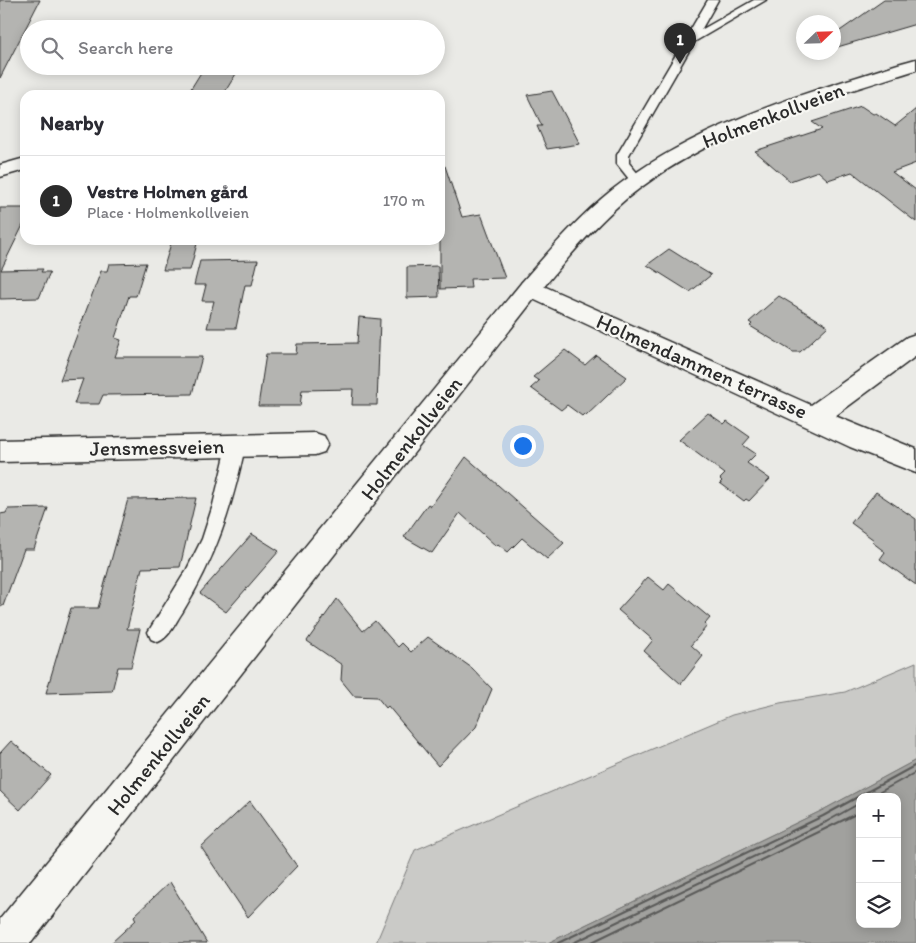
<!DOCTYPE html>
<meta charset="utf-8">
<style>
body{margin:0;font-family:Itim,sans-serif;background:#f7f7f7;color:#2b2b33}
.controls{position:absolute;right:15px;bottom:15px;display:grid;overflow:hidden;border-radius:10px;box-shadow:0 2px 12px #0003}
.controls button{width:45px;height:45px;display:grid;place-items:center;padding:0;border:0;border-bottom:1px solid #e1e1e2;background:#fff;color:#2b2b33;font:25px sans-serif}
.compass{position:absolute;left:796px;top:15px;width:45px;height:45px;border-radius:50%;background:#fff;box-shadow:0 2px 12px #0003;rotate:67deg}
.you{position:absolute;left:522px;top:445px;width:18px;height:18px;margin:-12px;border:4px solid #fff;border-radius:50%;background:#1a73e8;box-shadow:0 0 0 8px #1a73e833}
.badge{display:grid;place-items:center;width:32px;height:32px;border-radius:50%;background:#2b2b2b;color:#fff;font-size:16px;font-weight:700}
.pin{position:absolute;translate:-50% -41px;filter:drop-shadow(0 1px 2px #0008)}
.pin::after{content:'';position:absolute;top:26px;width:18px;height:15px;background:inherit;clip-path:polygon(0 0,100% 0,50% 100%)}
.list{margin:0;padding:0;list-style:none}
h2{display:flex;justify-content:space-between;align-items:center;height:65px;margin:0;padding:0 20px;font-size:21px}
h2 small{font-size:16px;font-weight:400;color:#7c7c81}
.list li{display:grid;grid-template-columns:32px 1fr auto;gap:15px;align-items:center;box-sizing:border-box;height:90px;padding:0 20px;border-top:1px solid #e1e1e2}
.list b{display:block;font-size:19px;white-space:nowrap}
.list p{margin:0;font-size:16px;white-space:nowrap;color:#7c7c81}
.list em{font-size:16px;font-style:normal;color:#7c7c81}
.icon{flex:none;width:28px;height:28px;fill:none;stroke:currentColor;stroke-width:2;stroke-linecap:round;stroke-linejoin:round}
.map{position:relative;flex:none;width:916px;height:943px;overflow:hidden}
.search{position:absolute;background:#fff;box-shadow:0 2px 12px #0003;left:20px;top:20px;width:425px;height:55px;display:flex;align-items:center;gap:12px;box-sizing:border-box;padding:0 18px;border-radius:28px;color:#7c7c81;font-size:19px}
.panel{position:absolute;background:#fff;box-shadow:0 2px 12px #0003;left:20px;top:90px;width:425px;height:155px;border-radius:15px}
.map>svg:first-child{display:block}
.green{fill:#cacac7;stroke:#7a7a79}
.water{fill:#a1a19e;stroke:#727270;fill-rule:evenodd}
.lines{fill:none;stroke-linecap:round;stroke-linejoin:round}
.shore{stroke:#5a5a59;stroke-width:2}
.building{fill:#b4b4b1;stroke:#2b2b2b}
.lane-casing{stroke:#2b2b2b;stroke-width:3}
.street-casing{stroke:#2b2b2b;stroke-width:3}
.secondary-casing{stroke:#2b2b2b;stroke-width:3}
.lane{fill:#f6f6f2;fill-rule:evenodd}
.street{fill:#f6f6f2;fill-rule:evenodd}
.secondary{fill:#f6f6f2;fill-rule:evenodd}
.labels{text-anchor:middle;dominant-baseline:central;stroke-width:4.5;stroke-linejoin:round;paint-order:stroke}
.street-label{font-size:21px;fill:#2b2b2b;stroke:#f6f6f2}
</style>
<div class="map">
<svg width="916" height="943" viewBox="0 0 916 943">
<rect width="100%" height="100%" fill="#eaeae6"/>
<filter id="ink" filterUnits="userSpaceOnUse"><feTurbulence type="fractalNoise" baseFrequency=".02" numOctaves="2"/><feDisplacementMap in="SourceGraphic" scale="10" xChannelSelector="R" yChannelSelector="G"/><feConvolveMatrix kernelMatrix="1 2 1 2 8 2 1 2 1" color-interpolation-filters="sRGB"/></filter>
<g filter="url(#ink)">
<path class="green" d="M916,662V760L821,811L548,943H376L415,850L732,715L780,703L845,692Z"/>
<path class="water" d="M916,760V943H548L821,811ZM860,797H897V924H860Z"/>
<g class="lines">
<path class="shore" d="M871,797L916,772
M558,943L823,816L916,765
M573,943L826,822L860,803
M590,943L860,812"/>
</g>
<path class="building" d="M0,0H40L0,78Z
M884,0H916V24L834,48V35Z
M205,66L239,69L223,95H187Z
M552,91L580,144L547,149L537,126H542L527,95Z
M861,106L873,114L876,113L895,126L916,109V163L892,172L916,190V222L852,172L828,180L818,171L790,181L755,151L822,129L812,122Z
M445,166L462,217L481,214L505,278L470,279L471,288L440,289V167Z
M0,208H25V221L1,270L43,269L41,272H50L39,298L0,299Z
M172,240H198L190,270H163Z
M669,249L696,266L711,275L690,292L647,265Z
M258,260L252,285H245L236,328H207L214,301H202L206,285H194L200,261Z
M146,263L136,296H129L115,338L121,340L115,357H202L192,394L103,395L99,404H74L83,379L60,380L101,271H107L109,264Z
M438,266L439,297L407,298V267Z
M779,296L828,326L800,352H793L750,326L752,324L749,322Z
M359,317L380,319L377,405H352L353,389L302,390L300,406H258L266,354H296L297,344L357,343Z
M565,350L585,365L596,355L627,377L586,416L584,414L582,416L567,405L561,410L531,388L539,381L533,377Z
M708,413L724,424L727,421L750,437L743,445L756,454L747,463L770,479L749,501L746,499L744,501L720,483L722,481L720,479L725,474L679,440Z
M466,457L564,543L547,559L522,538L508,552L498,544L496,546L460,513L432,553L404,537L428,504L431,506Z
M876,492L916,519V585L880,559L885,552L872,542L874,540L851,523Z
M196,498L180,567L142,568L127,629H140L131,667H118L112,691L46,693L71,608H98L128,499Z
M48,508L34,549H24L3,606H0V514L6,513L8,509Z
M252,534L279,551L226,612L200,593Z
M648,577L664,590L669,584L710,618L705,624L707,626L691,645L703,656L681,684L644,651L653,640L618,610Z
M337,599L363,631L375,621L398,647L402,643L411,652L428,637L472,668L492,689L476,727L438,766L388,706L386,708L377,697L354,696L341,680L342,665L307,641Z
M11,741L51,775L20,810L0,791V753Z
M250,801L297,866L248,917L201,847Z
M170,882L207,943H111L136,920L134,916Z"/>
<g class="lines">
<defs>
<path id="lane" d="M708,0H718L701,30L754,0H766L694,42L629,155V163L644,181L643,184H633L617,164V155Z
M236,440L242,442L245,447C231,511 216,557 182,613C175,623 170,637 158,642L151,639L148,632L187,569L202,539L213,505L227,447L230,442Z"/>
<path id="street" d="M25,158V170L0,177V165Z
M530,280L811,405L907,337L916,334V356L835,416L916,449V473L850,447L522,294L519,288L522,282Z
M315,433L324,436L328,444L324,452L315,455L0,462V440Z"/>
<path id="secondary" d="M916,59V70C815,102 710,131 626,199C593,227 565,261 538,294L31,943H0V919L522,282C550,250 578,217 612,190C680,137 762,107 844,81C868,74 892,65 916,59Z"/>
</defs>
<use href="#lane" class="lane-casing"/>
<use href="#street" class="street-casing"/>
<use href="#secondary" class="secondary-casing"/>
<use href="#lane" class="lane"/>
<use href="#street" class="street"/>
<use href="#secondary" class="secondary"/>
</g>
</g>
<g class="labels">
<g class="street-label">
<text transform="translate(773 115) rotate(-21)">Holmenkollveien</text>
<text transform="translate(702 366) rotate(24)">Holmendammen terrasse</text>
<text transform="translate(411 438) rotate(-52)">Holmenkollveien</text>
<text transform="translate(157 447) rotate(-1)">Jensmessveien</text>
<text transform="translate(158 754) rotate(-51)">Holmenkollveien</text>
</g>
</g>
</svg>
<div class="controls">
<button>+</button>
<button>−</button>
<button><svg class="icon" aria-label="layers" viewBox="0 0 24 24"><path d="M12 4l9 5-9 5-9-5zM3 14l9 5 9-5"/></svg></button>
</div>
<svg class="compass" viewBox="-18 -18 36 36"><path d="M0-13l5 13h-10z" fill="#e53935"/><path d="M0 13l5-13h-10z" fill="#7c7c81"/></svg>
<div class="you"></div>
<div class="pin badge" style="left:680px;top:64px">1</div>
<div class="search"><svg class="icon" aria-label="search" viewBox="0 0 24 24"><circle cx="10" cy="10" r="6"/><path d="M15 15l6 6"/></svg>Search here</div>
<section class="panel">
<h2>Nearby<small></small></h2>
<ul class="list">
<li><span class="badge">1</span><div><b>Vestre Holmen gård</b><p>Place · Holmenkollveien</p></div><em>170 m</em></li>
</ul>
</section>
</div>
